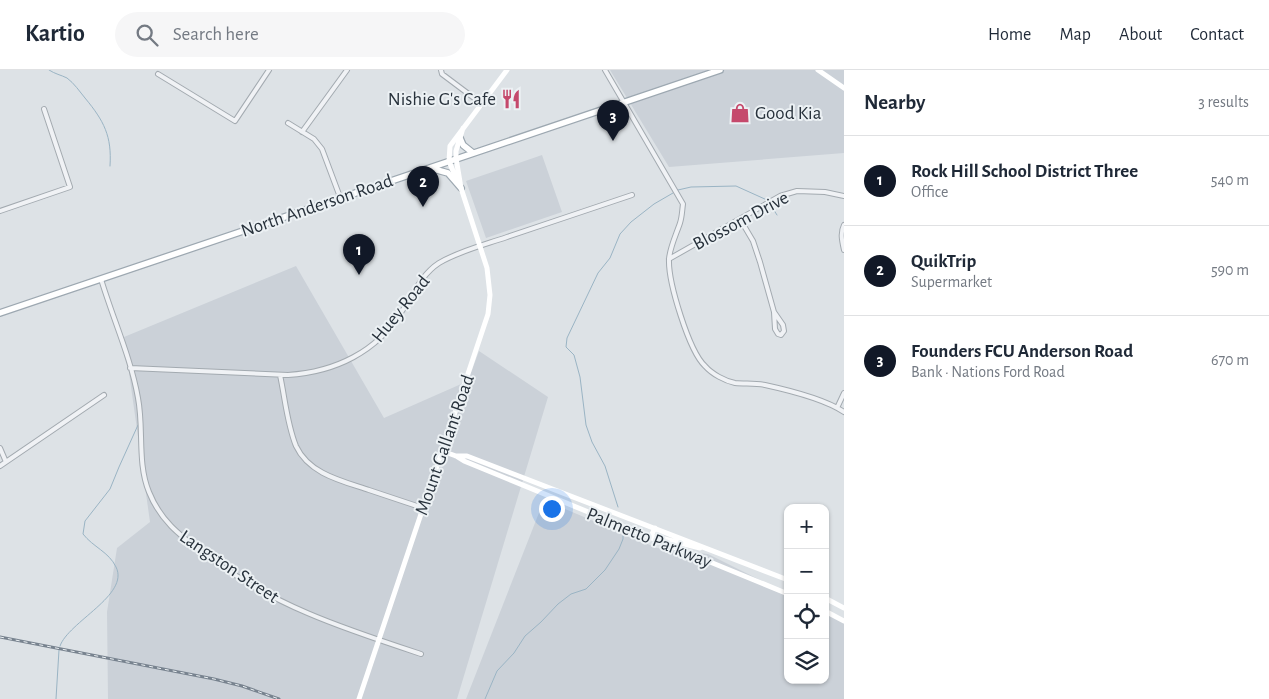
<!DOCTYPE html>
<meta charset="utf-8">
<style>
body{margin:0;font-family:"Alegreya Sans",sans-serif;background:#f6f6f7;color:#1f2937}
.controls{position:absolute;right:15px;bottom:15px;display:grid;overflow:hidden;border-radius:10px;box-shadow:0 1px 4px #0004}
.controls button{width:45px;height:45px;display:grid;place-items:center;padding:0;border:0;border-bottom:1px solid #e0e1e3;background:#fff;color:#1f2937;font:25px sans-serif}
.you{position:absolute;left:551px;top:438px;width:18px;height:18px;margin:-12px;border:4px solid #fff;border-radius:50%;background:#1a73e8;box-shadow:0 0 0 8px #1a73e833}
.badge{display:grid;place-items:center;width:32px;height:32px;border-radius:50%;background:#111827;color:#fff;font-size:16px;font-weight:700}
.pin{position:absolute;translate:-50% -41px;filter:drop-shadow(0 1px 2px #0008)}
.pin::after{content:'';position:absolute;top:26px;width:18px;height:15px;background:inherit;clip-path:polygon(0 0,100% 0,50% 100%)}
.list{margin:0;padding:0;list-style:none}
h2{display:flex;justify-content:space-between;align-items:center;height:65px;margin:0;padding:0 20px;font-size:21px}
h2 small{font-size:16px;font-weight:400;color:#747a83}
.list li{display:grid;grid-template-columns:32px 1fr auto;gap:15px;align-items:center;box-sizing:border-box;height:90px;padding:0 20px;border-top:1px solid #e0e1e3}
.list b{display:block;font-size:19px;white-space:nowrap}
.list p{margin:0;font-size:16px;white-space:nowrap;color:#747a83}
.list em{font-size:16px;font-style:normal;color:#747a83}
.icon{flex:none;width:28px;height:28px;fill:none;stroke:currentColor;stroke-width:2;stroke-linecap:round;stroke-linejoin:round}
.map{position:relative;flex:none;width:844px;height:629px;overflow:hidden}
header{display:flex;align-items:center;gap:30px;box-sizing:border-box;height:70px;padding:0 25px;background:#fff;border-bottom:1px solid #e0e1e3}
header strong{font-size:24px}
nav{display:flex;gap:28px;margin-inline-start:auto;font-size:18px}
.search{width:350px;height:45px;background:#f6f6f7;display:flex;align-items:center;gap:12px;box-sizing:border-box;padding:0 18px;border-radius:28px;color:#747a83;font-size:19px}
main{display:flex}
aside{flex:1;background:#fff}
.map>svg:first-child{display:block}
.built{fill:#cbd1d8}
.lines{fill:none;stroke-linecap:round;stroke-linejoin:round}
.stream{stroke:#9ab4c4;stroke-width:1}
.street-casing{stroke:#a3aab0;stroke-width:6}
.primary-casing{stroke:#9da8b1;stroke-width:8}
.street{stroke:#f0f2f5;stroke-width:4}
.secondary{stroke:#fff;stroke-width:5}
.primary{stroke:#fff;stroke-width:5.5}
.rail-casing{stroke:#78838f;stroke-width:3}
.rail{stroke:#ecf1f4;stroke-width:1;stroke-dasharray:4;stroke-linecap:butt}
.labels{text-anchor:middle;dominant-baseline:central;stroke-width:4;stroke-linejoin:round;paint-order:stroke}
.poi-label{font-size:19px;fill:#28323c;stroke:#ecf1f4;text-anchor:end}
.street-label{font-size:19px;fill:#28323c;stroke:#ecf1f4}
</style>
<header>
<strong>Kartio</strong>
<div class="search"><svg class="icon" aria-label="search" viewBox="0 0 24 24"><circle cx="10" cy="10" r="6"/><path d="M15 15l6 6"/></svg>Search here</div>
<nav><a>Home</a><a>Map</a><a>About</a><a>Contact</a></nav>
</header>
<main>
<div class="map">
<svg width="844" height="629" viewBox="0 0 844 629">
<rect width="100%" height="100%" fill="#dde2e6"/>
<path class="built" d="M610,0H844V83L669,97Z
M542,85L562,142L486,168L466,111Z
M296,196L384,348L468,311L479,281L548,327L457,629H108L107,542L117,478L150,452L124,267Z
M544,430L657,478L708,484L788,524V610H825V542L844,551V629H466Z"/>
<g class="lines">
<path class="stream" d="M49,0C55,4 61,5 67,8C74,13 80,22 85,28C104,51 112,66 110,96
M678,120L691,117L736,116L767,130
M770,134L777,145
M618,437L605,396L592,372L586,355L580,307L574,285L566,277L567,268L598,203L610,188L620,164L631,152L654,134L673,123
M60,576C68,552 130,525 116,497C109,482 93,477 83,464L85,451L110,419L119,397L138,355
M56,629L59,580
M485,629L497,601L514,583L525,566L541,552L558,534L571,524L586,519L605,500L619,479L623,469V463"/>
<defs>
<path id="street" d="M441,0L442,4L482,34
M605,0L683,134C682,141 682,147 680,153C676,165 670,177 669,189C668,212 689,281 705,296C712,304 725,311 735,313C745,314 755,313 765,315C788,320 826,330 844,342
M158,4L235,51L269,0
M288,53L314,69L322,79L340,127
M302,62L347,0
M0,141L70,117L44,39
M740,149L753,171L760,192L774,242L775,259L778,264L781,265L784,261L783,255L774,242
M844,155C840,163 842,171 844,180
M669,189L780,126L797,121L825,122L844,126
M101,209C113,249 131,288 138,328C144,359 137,393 149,422C161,452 181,466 206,485C274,536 342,558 421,584
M130,298L288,305C335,302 377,282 402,241C413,224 422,204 439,193C459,181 484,175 507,167C549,153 590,139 632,125
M280,305C285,328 287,354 296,376C309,404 342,411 369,420C387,426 405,432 423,438
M837,338L844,323
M0,378L6,392
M0,396L104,325"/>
<path id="primary" d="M460,68L463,75L473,83
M430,98L448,103L461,118
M0,243L720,0"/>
</defs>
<use href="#street" class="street-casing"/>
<use href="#primary" class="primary-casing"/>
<use href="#street" class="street"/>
<path class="secondary" d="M818,0L844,18
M457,111L449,91L450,76L507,0
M442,381L456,386L464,391L788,524
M456,386H467L788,510
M655,458L650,468L657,467L700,478
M825,528L844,538
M825,541L844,551
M359,629L488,244L490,225L487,198L461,118L456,88V81L463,58"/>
<use href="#primary" class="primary"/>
<defs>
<path id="rail" d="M0,567L214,609L242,616L279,629"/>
</defs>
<use href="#rail" class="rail-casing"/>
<use href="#rail" class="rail"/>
</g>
<defs>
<symbol id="restaurant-bare" viewBox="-9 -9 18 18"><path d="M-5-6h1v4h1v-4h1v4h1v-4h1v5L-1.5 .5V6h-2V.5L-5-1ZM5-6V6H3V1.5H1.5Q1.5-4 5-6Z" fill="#c5496c" stroke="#ecf1f4" stroke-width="2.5" paint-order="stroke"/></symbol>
<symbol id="shop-bare" viewBox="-9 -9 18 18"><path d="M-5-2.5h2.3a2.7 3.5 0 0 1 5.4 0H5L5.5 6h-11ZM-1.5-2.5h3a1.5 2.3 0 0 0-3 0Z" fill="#c5496c" stroke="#ecf1f4" stroke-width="2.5" paint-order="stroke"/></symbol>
</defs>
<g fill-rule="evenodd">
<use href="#restaurant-bare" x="497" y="15" width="28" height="28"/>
<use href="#shop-bare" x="726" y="29" width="28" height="28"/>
</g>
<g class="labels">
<g class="poi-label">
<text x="496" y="29">Nishie G's Cafe</text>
<text x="755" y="43" text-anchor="start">Good Kia</text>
</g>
<g class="street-label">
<text transform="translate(317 136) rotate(-19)">North Anderson Road</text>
<text transform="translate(741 151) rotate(-28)">Blossom Drive</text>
<text transform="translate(401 239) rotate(-51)">Huey Road</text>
<text transform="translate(445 375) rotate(-71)">Mount Gallant Road</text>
<text transform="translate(649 468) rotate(22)">Palmetto Parkway</text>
<text transform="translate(229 497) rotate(34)">Langston Street</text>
</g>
</g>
</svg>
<div class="controls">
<button>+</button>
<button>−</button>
<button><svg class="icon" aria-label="locate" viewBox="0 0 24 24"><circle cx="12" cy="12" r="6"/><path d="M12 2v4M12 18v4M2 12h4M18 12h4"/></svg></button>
<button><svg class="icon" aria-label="layers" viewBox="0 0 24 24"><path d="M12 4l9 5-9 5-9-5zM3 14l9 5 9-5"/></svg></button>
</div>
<div class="you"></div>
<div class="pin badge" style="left:359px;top:205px">1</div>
<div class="pin badge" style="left:423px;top:137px">2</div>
<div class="pin badge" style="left:613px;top:71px">3</div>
</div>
<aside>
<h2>Nearby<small>3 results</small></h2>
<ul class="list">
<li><span class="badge">1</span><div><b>Rock Hill School District Three</b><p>Office</p></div><em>540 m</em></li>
<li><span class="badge">2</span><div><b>QuikTrip</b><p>Supermarket</p></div><em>590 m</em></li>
<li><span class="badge">3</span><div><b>Founders FCU Anderson Road</b><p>Bank · Nations Ford Road</p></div><em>670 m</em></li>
</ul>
</aside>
</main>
